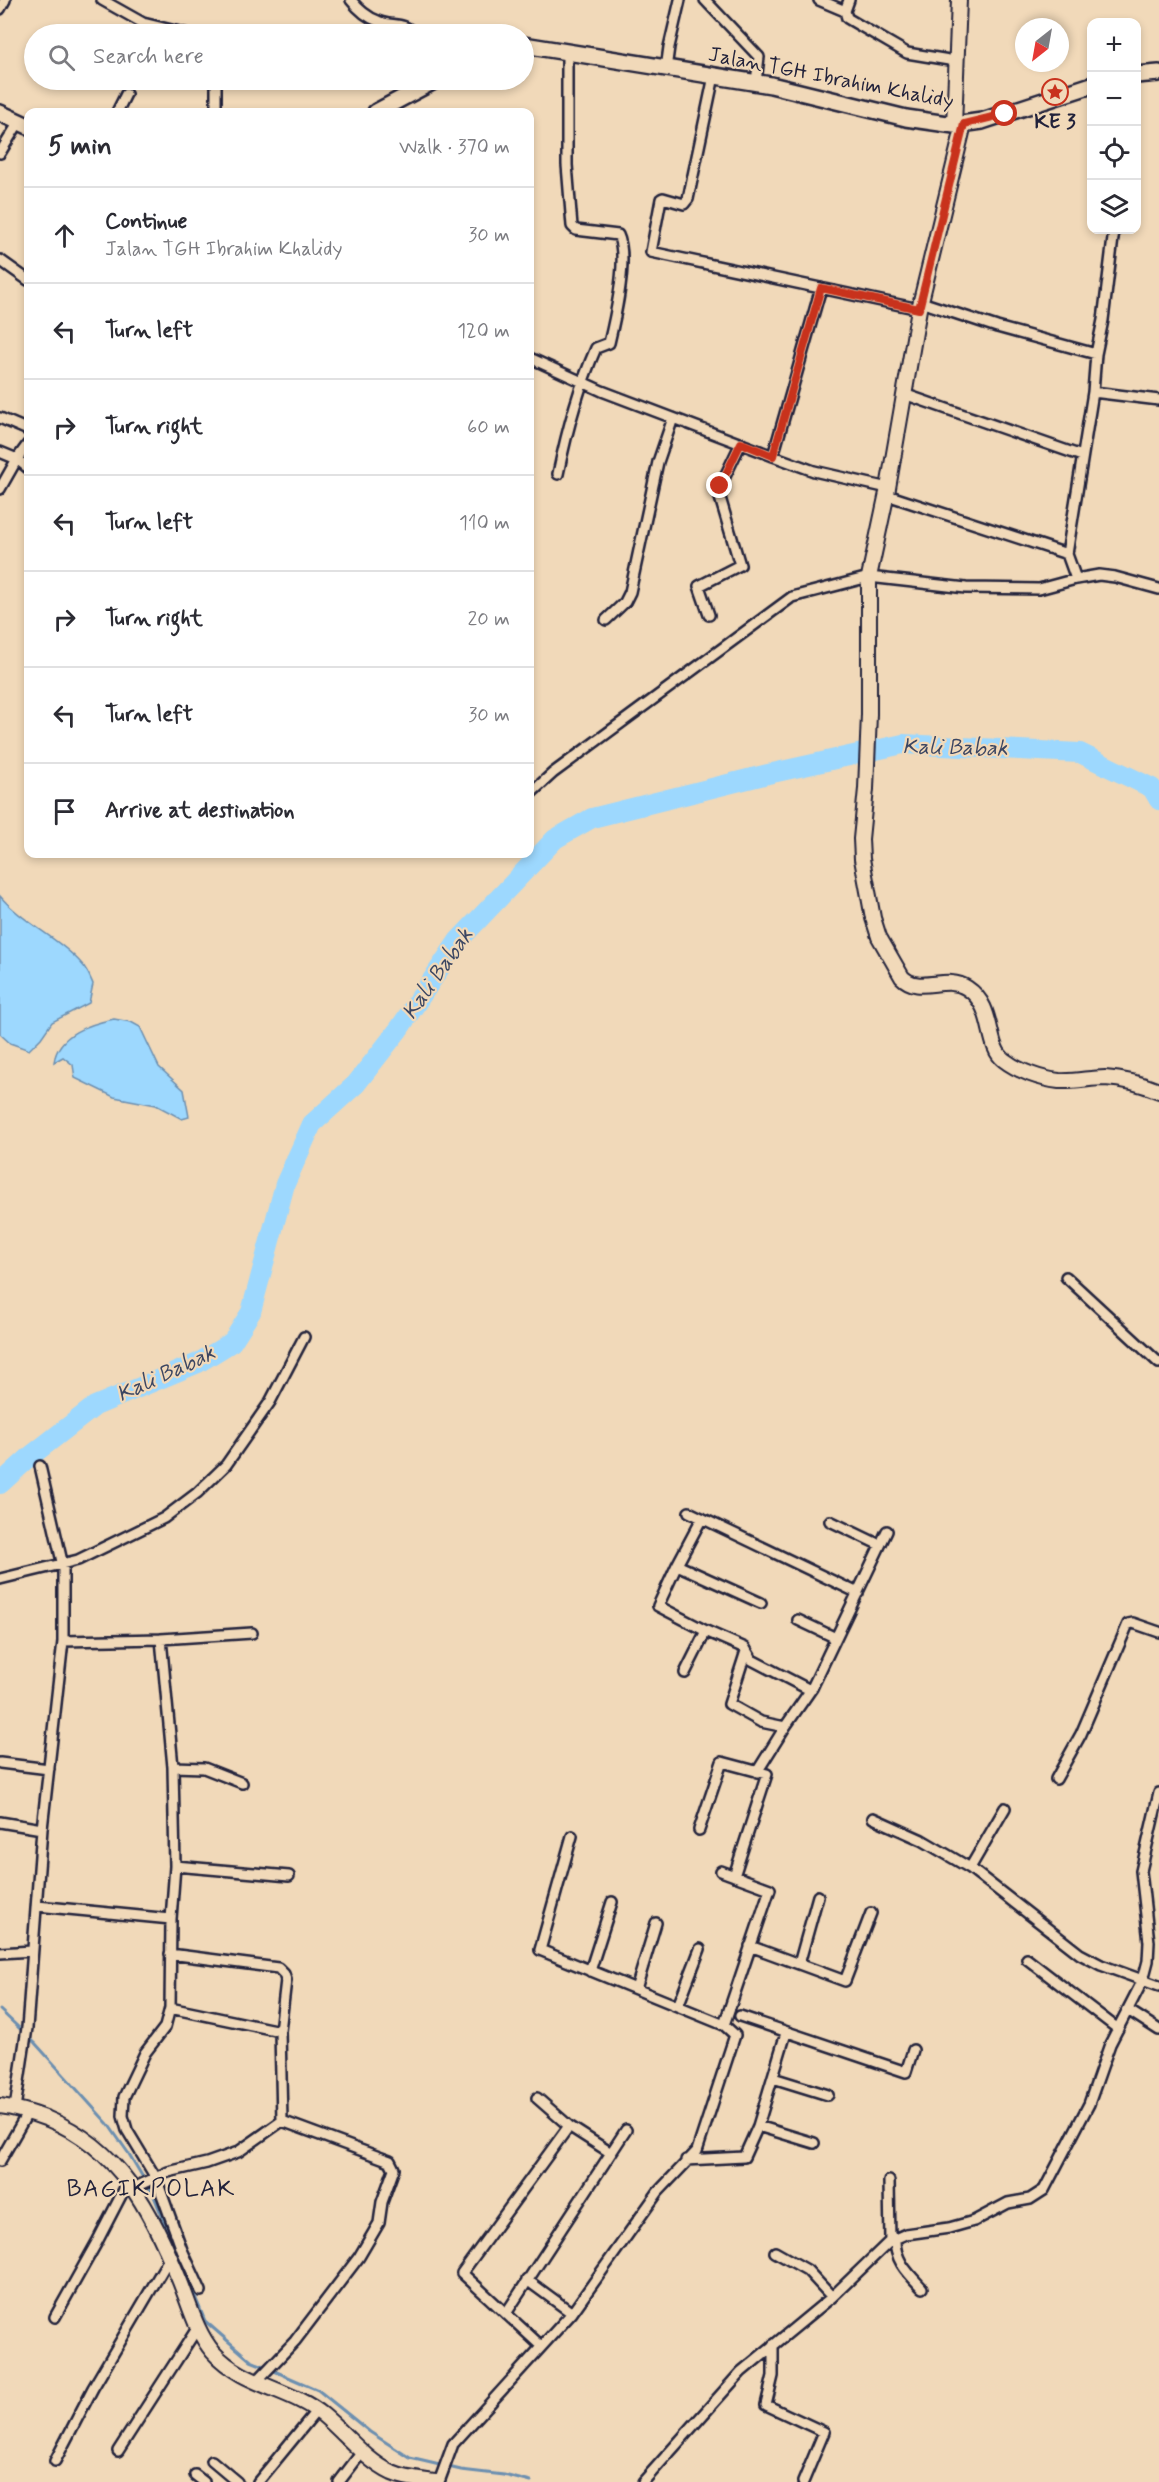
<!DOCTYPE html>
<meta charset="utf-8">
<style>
body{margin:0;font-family:Mynerve,sans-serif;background:#f2f2f3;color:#2b2b33}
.controls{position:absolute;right:18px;top:18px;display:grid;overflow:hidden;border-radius:12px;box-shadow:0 3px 9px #0003}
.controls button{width:54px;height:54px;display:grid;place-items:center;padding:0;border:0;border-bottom:2px solid #e1e1e2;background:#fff;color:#2b2b33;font:30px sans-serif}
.compass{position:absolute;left:1015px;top:18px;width:54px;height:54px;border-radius:50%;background:#fff;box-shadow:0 3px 9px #0003;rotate:211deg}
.stop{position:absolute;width:18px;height:18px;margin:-14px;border:4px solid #c8321e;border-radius:50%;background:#fff}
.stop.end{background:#c8321e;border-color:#fff;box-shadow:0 2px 6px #0008}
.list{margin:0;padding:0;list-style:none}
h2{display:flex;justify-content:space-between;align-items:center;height:78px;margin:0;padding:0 24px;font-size:26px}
h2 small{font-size:20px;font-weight:400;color:#7c7c81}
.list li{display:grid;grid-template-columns:39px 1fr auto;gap:18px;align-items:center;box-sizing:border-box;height:96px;padding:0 24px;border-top:2px solid #e1e1e2}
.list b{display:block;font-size:22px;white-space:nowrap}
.list p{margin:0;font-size:20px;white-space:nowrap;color:#7c7c81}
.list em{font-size:20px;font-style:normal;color:#7c7c81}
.icon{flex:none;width:33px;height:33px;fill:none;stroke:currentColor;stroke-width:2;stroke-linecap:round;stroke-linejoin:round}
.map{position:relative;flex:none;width:1159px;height:2482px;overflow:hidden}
.search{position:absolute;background:#fff;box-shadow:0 3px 9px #0003;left:24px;top:24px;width:510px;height:66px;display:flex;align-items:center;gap:15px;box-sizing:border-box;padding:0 21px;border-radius:33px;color:#7c7c81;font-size:22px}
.panel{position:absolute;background:#fff;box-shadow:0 3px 9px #0003;left:24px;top:108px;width:510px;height:750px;border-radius:12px}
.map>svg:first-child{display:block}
.water{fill:#9dd8fe;stroke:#6c8fb0;stroke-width:1.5}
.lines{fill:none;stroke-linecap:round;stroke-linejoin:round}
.stream{stroke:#6c8fb0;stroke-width:3}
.river{stroke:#9dd8fe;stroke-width:20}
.street-casing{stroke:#22223b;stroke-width:14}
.secondary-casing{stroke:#22223b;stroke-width:18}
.primary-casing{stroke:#22223b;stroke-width:20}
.street{stroke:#f1d9b9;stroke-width:9}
.secondary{stroke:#f1d9b9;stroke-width:14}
.primary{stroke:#f1d9b9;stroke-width:15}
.route{stroke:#c8321e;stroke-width:8}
.labels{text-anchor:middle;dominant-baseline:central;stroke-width:4.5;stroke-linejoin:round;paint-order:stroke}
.street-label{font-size:21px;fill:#22223b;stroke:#f1d9b9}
.poi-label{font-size:21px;font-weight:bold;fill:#22223b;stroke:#f1d9b9}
.water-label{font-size:22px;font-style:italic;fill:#3b4662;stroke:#f1d9b9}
.quarter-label{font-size:24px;letter-spacing:1.5px;fill:#22223b;stroke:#f1d9b9}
</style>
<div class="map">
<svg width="1159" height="2482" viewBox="0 0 1159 2482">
<rect width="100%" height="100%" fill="#f1d9b9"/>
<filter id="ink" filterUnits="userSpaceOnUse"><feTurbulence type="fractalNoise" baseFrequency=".0167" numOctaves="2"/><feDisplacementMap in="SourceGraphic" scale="12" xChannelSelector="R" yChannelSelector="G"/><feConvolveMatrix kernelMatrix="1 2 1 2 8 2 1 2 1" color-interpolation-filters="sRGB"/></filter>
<g filter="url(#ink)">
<path class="water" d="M0,896C23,923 58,937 81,963C87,969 90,977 93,984L89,1003L52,1022L41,1038L29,1050L10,1043L0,1034Z
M114,1019L131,1022L140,1027L159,1067L184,1090L189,1117L182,1119L156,1105L114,1097L75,1078L73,1065L63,1057L54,1062C58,1034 89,1024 114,1019Z"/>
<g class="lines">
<path class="stream" d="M0,2010L35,2043L108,2124L129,2154L153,2194L205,2321L251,2361L266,2367
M272,2370L318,2390L370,2432L410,2458L461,2470L504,2475L531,2482"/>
<path class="river" d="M0,1484L32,1455L95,1406L198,1363L232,1342L251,1312L285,1184L312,1124L356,1084L399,1029L458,941L555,839L592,818L768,774L903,744L1080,753L1152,788L1159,800"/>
<defs>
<path id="street" d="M102,0L143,23L188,34
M351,0C358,9 367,17 378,21C391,27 404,21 414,34
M705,0L759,57L756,82
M819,0L845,11L849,0
M0,9L5,0
M845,11L847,18L852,21L907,53L955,61
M666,69L669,47L680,0
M714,76L688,199L684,204L663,198L661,199L651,252L919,309
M216,109V80
M117,112L126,94
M0,153L19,122
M0,260L28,280
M921,302L997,327L1096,354
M530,358L602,391L773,456L814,471L888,488
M1093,392L1159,400
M904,394L1082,456
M0,418L28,430
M28,444L17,459L28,468
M0,452L17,459L0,489
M773,456L821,288
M558,474C567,430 578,389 596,348L609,343C615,318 629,258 618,235L576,230L572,226L567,165V52
M887,495L1067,554
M1076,579L1067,554L1093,392L1096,354L1103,320L1114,230
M709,615L699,586L740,565L718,491L741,443
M606,620L625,602L630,592L658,462L673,418
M530,794L553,773L792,597L869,577L966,588L1039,589L1076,579L1099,575L1115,577L1159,589
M1066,1277L1159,1363
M689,1512L858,1593
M830,1521L880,1545
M677,1565L702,1518
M0,1579L78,1560L164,1518L197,1493L226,1465L270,1402L304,1337
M798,1620L836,1638
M706,1631L658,1606L677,1565L761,1603
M161,1639L173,1767L175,1866L171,1919L170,2008L165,2027L145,2053L124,2097L123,2116L127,2130L156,2178L182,2250L201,2291
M63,1641L161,1639L252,1633
M746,1651L729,1704L761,1722L785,1727L757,1772
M685,1673L706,1631L745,1648L752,1660L810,1690
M785,1727L812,1688L887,1531
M0,1763L49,1769
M173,1767L204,1768L242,1783
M1056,1779L1081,1734L1128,1624L1133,1623L1159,1632
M873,1818L922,1840L970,1868L1080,1954L1101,1965L1159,1986
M0,1822L42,1829
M699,1830L722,1762L767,1774L734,1876
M175,1866L289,1876
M970,1868L1005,1808
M721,1871L770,1889L724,2025
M37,1906L171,1919
M750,1946L845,1981L871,1913
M0,1953L32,1951
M1027,1959L1118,2029
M799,1964L818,1896
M590,1971L612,1902
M636,1989L656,1923
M678,2006L700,1949
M170,2008L280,2031
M1128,2010L1159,2030
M740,2016L906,2072L913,2050
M773,2078L828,2095
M537,2098L569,2126L611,2153
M15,2108L27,2028L42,1829L63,1641V1566L40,1466
M758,2126L814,2143
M686,2160L744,2157L758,2126L786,2033
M0,2161L28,2112
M889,2181L890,2241
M133,2188L168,2172L207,2163L238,2152L282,2121L280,2031L286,1980L284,1974L278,1968L170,1954
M895,2238C894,2260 908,2273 922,2288
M775,2252L807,2270L832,2297
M527,2280L572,2313
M507,2312L626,2130
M55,2317L97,2242L128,2182
M540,2345L462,2273L569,2126
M773,2345V2376L766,2405L824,2432L803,2482
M256,2382L295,2341L359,2257L379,2223L382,2202L394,2169L390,2161L282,2121
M118,2451L198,2327
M55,2461L93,2388L170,2257
M212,2461L237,2482
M195,2475L204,2482
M258,2482L317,2410
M339,2482L362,2452
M439,2482L453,2444L572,2313L658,2192L697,2151L735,2035L724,2025L540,1950L572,1836
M643,2482L741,2372L832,2297L890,2241L906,2234L949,2228L974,2221L1008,2203L1030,2199L1044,2190L1089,2104L1110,2044L1143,1980L1148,1961L1149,1942L1141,1871L1159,1793"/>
<path id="secondary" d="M964,124L919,309L888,488L869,577V714L866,789L861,839L862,859L873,918L879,937L902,977C919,995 946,974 967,988C996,1007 985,1045 1004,1060C1018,1071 1041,1079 1059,1081C1075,1082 1090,1078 1105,1078C1124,1079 1142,1084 1159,1091
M954,125L959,0
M0,2106C17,2108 32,2113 48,2119C120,2148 151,2211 179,2279C189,2303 196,2332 213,2352C243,2386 290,2388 323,2415C346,2434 364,2459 392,2473C405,2479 422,2480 436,2482"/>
<path id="primary" d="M524,45L771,85L906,118L954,125L982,121L1092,85
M1136,75L1159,73
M376,112L436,80
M0,113L28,126"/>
</defs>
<use href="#street" class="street-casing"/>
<use href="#secondary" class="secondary-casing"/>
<use href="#primary" class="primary-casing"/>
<use href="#street" class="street"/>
<use href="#secondary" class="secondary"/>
<use href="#primary" class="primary"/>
</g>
</g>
<g class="lines" filter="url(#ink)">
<path class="route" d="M720,486L741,443L773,456L821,288L919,309L964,124L1005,114"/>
</g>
<defs>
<symbol id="sight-ring" viewBox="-11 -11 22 22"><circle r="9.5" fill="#f1d9b9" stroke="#c8321e" stroke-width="1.5"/><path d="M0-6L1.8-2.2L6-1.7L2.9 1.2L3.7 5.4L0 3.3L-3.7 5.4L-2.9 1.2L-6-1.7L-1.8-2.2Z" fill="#c8321e"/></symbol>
</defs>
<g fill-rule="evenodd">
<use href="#sight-ring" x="1040" y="77" width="30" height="30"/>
</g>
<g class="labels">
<g class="street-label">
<text transform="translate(831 78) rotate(11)">Jalan TGH Ibrahim Khalidy</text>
</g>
<g class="poi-label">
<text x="1055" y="122">KE 3</text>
</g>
<g class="water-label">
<text transform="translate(955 748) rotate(1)">Kali Babak</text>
<text transform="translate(438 974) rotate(-55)">Kali Babak</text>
<text transform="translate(166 1374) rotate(-25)">Kali Babak</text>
</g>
<g class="quarter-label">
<text x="151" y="2189">BAGIKPOLAK</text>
</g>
</g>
</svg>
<div class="controls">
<button>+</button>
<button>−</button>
<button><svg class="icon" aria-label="locate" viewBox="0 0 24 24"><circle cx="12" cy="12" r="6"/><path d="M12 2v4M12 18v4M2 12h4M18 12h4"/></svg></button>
<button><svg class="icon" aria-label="layers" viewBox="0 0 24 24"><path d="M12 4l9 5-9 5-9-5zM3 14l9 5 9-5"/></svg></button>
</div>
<svg class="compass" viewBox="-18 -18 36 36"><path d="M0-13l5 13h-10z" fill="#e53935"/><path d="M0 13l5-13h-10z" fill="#7c7c81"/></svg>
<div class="stop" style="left:1005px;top:114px"></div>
<div class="stop end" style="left:720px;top:486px"></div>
<div class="search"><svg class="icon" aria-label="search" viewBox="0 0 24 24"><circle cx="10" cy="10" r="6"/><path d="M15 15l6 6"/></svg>Search here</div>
<section class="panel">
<h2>5 min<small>Walk · 370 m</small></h2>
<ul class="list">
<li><svg class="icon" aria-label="ahead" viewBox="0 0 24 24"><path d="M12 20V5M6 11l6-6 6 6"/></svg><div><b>Continue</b><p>Jalan TGH Ibrahim Khalidy</p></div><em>30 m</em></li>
<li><svg class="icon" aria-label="left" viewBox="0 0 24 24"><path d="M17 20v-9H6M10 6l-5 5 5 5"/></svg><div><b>Turn left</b></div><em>120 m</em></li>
<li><svg class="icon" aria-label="right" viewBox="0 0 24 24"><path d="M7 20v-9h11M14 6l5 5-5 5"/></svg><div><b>Turn right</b></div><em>60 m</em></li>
<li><svg class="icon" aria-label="left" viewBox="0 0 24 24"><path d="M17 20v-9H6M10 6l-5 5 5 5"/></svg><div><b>Turn left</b></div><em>110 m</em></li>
<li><svg class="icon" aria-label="right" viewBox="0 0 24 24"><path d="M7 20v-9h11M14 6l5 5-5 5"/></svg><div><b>Turn right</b></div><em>20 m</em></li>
<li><svg class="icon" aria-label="left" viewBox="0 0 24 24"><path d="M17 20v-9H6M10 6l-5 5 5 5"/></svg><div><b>Turn left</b></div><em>30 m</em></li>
<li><svg class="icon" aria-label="arrive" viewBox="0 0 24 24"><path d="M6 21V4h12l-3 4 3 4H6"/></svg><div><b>Arrive at destination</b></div></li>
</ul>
</section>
</div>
